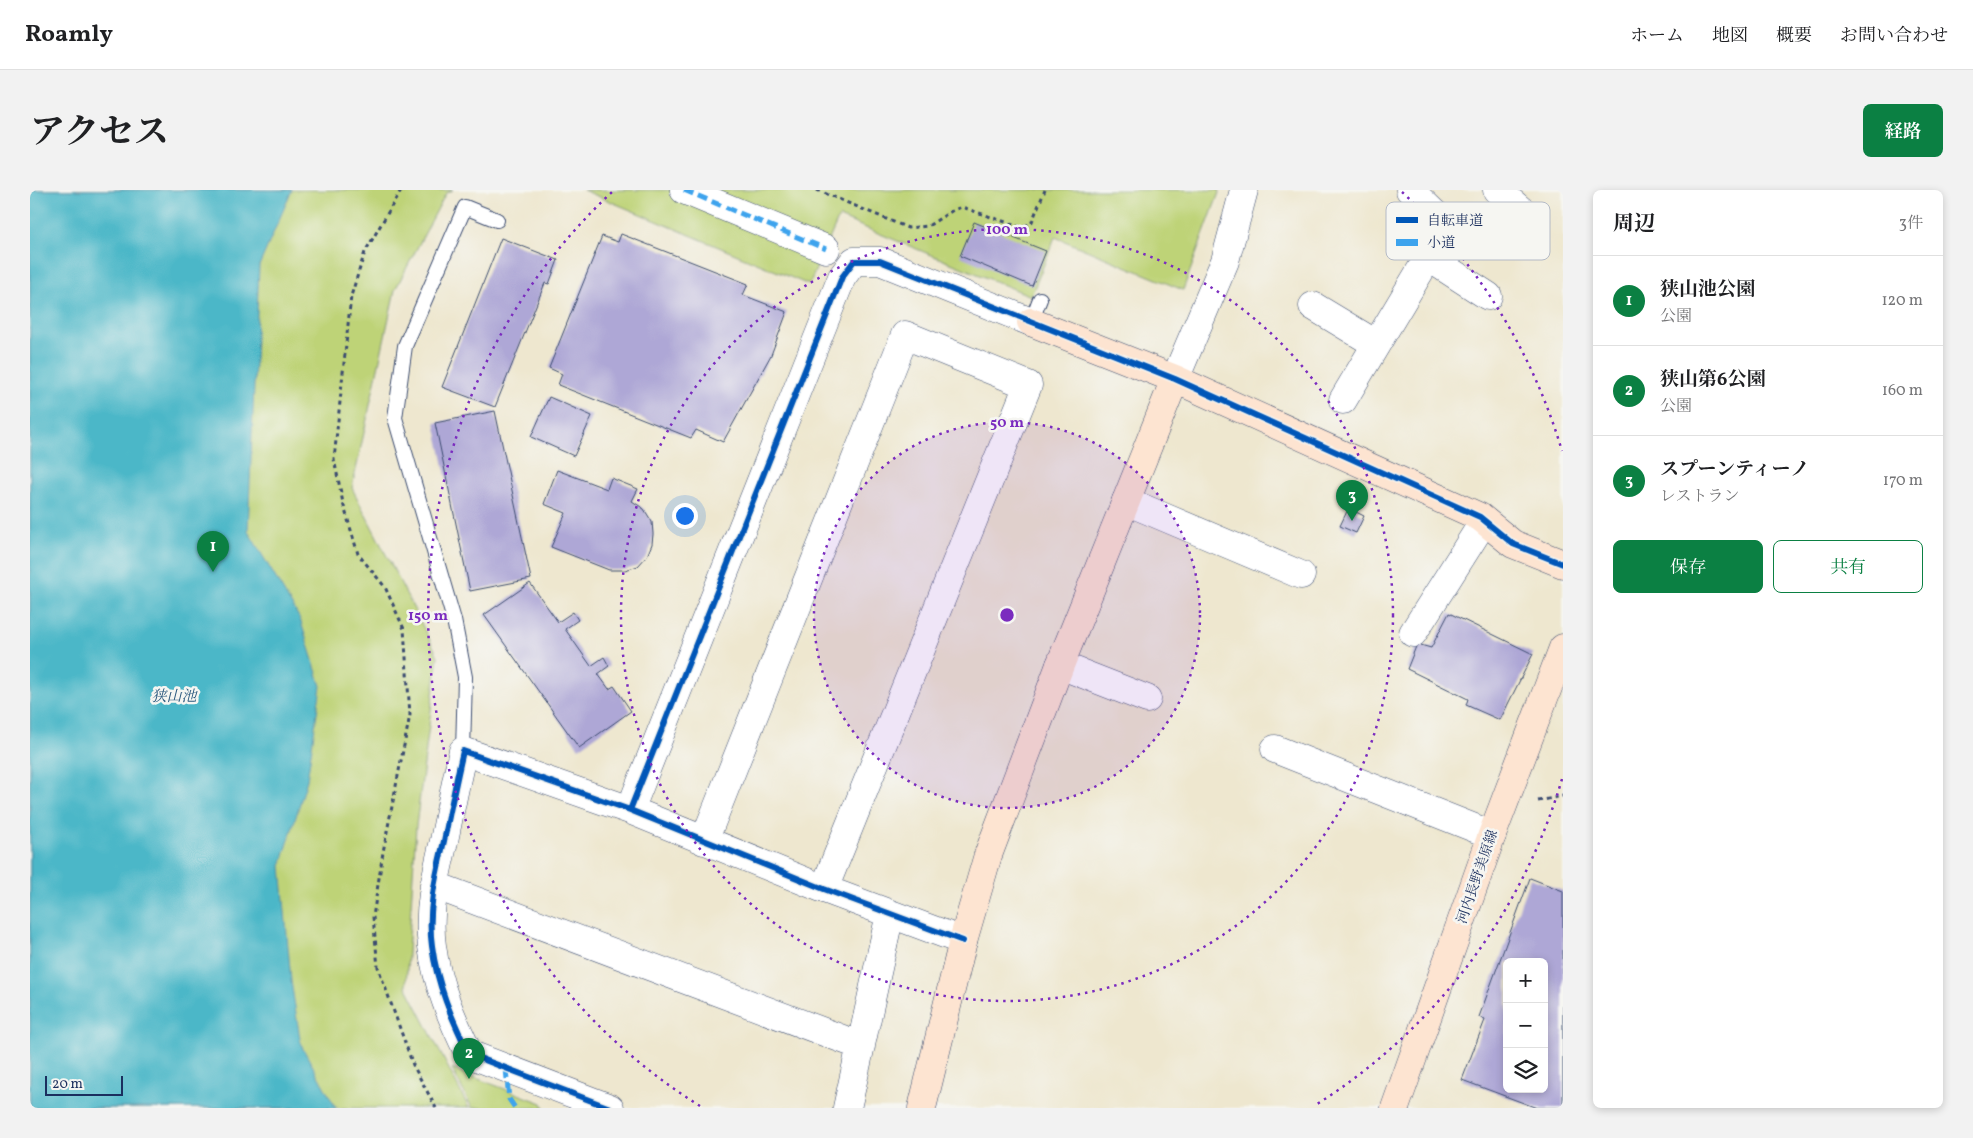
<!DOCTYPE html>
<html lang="ja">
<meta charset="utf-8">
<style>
body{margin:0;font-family:Vollkorn,"Noto Serif JP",serif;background:#f2f2f2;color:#202124}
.controls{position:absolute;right:15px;bottom:15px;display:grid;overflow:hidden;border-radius:8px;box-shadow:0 2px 8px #0003}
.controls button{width:45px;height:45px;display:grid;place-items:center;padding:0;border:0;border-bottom:1px solid #e0e0e0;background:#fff;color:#202124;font:25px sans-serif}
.scale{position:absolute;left:15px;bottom:12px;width:78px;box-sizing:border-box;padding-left:5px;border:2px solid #1b2f5e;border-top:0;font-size:14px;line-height:18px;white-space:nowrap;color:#1b2f5e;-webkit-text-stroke:4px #f6f6f2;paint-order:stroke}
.you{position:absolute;left:654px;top:325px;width:18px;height:18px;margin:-12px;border:4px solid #fff;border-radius:50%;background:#1a73e8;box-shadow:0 0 0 8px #1a73e833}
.badge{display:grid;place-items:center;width:32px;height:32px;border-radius:50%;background:#0b8043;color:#fff;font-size:16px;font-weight:700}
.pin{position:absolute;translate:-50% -41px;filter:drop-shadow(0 1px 2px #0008)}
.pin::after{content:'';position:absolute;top:26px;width:18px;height:15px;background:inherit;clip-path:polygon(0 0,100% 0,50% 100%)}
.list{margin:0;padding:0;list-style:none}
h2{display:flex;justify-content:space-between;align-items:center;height:65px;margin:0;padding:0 20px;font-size:21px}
h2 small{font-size:16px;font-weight:400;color:#757577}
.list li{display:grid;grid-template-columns:32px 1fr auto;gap:15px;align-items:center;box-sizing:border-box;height:90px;padding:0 20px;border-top:1px solid #e0e0e0}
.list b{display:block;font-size:19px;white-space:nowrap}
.list p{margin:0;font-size:16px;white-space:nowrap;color:#757577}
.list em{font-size:16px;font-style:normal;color:#757577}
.actions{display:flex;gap:10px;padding:15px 20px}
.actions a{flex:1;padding:11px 0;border:1px solid #0b8043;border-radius:8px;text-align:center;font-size:18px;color:#0b8043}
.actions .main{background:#0b8043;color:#fff}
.icon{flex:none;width:28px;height:28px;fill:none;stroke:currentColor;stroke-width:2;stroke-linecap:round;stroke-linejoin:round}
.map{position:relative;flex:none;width:1533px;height:918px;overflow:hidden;border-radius:8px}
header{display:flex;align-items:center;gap:30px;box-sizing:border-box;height:70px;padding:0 25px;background:#fff;border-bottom:1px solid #e0e0e0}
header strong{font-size:24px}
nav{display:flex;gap:28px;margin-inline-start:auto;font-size:18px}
.intro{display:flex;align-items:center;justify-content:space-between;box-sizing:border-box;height:120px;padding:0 30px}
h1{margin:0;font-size:35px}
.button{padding:12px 22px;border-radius:8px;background:#0b8043;color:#fff;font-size:18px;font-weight:700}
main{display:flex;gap:30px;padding:0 30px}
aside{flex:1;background:#fff;border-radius:8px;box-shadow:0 2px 8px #0003}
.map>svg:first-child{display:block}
.green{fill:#bed377;stroke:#6c816a}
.water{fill:#4cb7c8;stroke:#347393}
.building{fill:#aea7d6;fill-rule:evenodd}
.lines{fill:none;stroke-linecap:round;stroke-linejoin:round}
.lane-casing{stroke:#3b4b6f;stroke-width:16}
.street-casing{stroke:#3b4b6f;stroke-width:29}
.secondary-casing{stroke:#3b4b6f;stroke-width:29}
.path{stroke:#3b4b6f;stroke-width:3;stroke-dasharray:4 4;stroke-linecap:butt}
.lane{stroke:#fff;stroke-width:14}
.street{stroke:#fff;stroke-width:28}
.secondary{stroke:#fde4d1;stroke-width:28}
.quiet{stroke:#3da3ed;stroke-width:5;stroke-dasharray:10 5;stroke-linecap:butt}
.cycleway-casing{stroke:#f6f6f2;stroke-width:9}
.cycleway{stroke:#0057b8;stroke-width:6}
.ring{fill:none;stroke:#7b2cbf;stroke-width:2.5;stroke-dasharray:2.5 5}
.labels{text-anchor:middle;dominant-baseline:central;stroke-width:5;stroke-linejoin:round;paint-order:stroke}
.street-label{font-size:14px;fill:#1b2f5e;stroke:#f6f6f2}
.water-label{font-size:15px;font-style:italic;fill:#2a587e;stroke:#f6f6f2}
.key{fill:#f6f6f2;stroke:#b4bac6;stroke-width:1}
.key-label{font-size:14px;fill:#1b2f5e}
.centre{fill:#7b2cbf;stroke:#f6f6f2;stroke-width:2.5}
.ring-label{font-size:15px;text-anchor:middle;font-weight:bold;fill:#7b2cbf;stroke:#f6f6f2;stroke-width:5;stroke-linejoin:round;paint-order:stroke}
</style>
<header>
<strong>Roamly</strong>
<nav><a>ホーム</a><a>地図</a><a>概要</a><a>お問い合わせ</a></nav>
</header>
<div class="intro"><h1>アクセス</h1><a class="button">経路</a></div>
<main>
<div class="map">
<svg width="1533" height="918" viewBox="0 0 1533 918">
<rect width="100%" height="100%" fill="#f6f6f2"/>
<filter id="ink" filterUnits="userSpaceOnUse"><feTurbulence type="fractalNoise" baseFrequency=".02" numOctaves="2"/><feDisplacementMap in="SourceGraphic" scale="10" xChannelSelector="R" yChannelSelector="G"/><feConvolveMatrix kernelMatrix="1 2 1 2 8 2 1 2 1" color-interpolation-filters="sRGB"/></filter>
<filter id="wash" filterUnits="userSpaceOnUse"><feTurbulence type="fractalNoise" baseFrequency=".0096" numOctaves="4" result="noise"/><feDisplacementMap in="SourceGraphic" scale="20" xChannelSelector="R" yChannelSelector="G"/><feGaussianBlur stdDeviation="1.12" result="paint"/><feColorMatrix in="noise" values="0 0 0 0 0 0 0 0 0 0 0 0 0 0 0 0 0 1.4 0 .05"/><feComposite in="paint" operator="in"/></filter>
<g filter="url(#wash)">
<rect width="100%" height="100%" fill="#eee7cf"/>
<path class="green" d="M0,0H423L416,3L365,100L322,298L408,466L386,636L376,796L439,918H0Z
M553,0H1190L1153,100L1025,47L1001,106L809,27L779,95Z
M422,879L512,913L514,918H442Z"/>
<path class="water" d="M0,0H262L229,76L218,341L270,429L291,496L277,590L251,676L261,791L271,855L306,918H0Z"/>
<g id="blocks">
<path class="building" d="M944,32L1016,61L1002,96L930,66Z
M591,44L718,94L713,105L757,122L741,165L693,252L666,240L661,248L528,195L532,184L519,178L572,46L588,52Z
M471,48L528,70L519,94L515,93L465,217L412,197Z
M519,207L562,226L544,266L501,247Z
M465,221L501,389L440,401L405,233Z
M527,280L577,299L581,288L608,299L602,311L614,319L622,332L623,344L622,354L617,366L608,376L595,380H579L521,357L536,323L514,314Z
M1321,313L1328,317L1326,322L1334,326L1326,343L1310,336Z
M500,393L528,432L543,422L548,430L535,439L561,476L574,467L579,476L568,484L579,499L584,496L601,521L549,558L454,425Z
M1419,423L1503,464L1470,530L1436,515L1438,509L1377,479L1387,454L1401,458Z
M1500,688L1533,701V918H1507L1432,890L1455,830L1449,827ZM1477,772H1514V899H1477Z"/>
</g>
</g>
<g filter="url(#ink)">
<use href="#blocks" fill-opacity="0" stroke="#3b4b6f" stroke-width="1"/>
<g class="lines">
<defs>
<path id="lane" d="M1001,132L1010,109
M433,561L435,487L424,430L365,228L375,156L435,17L467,30"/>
<path id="street" d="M654,0L796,59
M1467,0L1506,33
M1398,67L1458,106
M1283,116L1346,154
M1145,189L1195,71L1214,0
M1313,210L1417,36L1380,0
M1096,311L1271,385
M1383,443L1454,331
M1030,475L1117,509
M1245,559L1462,645
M600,620L812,87L824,71H850L1001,132
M674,651L875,145L998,195L794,699
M404,695L831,856
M580,918L439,864C422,829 407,795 402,756C397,721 406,685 414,651C420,621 426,591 433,561L600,620L794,699L933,751
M817,918L860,724"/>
<path id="secondary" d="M1001,132L1145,189L1450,327L1483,354L1533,374
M892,918L933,751L958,665L1030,475L1145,189
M1365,918L1462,645L1533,458"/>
</defs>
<use href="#lane" class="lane-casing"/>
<use href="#street" class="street-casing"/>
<use href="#secondary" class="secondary-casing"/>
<path class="path" d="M371,0L335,62L321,106L304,269L313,313L328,364L355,397L374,439L380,525L353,662L343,727L348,777L383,875L406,918
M787,0L878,38L898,36L923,20L932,17L990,37L1001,34L1015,0
M1508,611L1533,606"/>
<use href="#lane" class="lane"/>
<use href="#street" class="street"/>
<use href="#secondary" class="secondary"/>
<path class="quiet" d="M654,0L796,59
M476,879L479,909L485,918"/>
<defs>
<path id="cycleway" d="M600,620L812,87L824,71H850L1145,189L1450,327L1483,354L1533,374
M580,918L439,864C422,829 407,795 402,756C397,721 406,685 414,651C420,621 426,591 433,561L600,620L794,699L933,751"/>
</defs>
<use href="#cycleway" class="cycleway-casing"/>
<use href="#cycleway" class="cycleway"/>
</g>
</g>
<circle cx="977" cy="425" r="193" fill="#7b2cbf" fill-opacity=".12"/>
<g class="ring">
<circle cx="977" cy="425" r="193"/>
<circle cx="977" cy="425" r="386"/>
<path d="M1532 589A579 579 0 0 1 1284 916M670 916A579 579 0 0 1 582 2M1372 2A579 579 0 0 1 1532 261"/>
</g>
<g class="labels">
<g class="street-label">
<text transform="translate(1448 687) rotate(-71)">河内長野美原線</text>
</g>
<g class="water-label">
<text x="144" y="507">狭山池</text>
</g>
</g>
<rect x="1356" y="12" width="164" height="58" rx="8" class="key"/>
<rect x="1366" y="27" width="22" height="6" fill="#0057b8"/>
<rect x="1366" y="49" width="22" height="7" fill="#3da3ed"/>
<g class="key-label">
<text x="1397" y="35">自転車道</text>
<text x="1397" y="57">小道</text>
</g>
<circle cx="977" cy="425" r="8" class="centre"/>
<g class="ring-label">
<text x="977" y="44">100 m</text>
<text x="977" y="237">50 m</text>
<text x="398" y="430">150 m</text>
</g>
</svg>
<div class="controls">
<button>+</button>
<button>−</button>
<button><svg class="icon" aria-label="layers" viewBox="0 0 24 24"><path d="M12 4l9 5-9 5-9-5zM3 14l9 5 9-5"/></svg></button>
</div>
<div class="scale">20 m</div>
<div class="you"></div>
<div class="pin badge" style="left:183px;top:382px">1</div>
<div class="pin badge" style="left:439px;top:889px">2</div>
<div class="pin badge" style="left:1322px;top:331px">3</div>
</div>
<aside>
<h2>周辺<small>3件</small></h2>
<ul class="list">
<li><span class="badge">1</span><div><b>狭山池公園</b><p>公園</p></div><em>120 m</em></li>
<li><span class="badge">2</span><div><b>狭山第6公園</b><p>公園</p></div><em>160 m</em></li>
<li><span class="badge">3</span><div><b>スプーンティーノ</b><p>レストラン</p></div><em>170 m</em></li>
</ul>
<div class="actions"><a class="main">保存</a><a>共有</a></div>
</aside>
</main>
